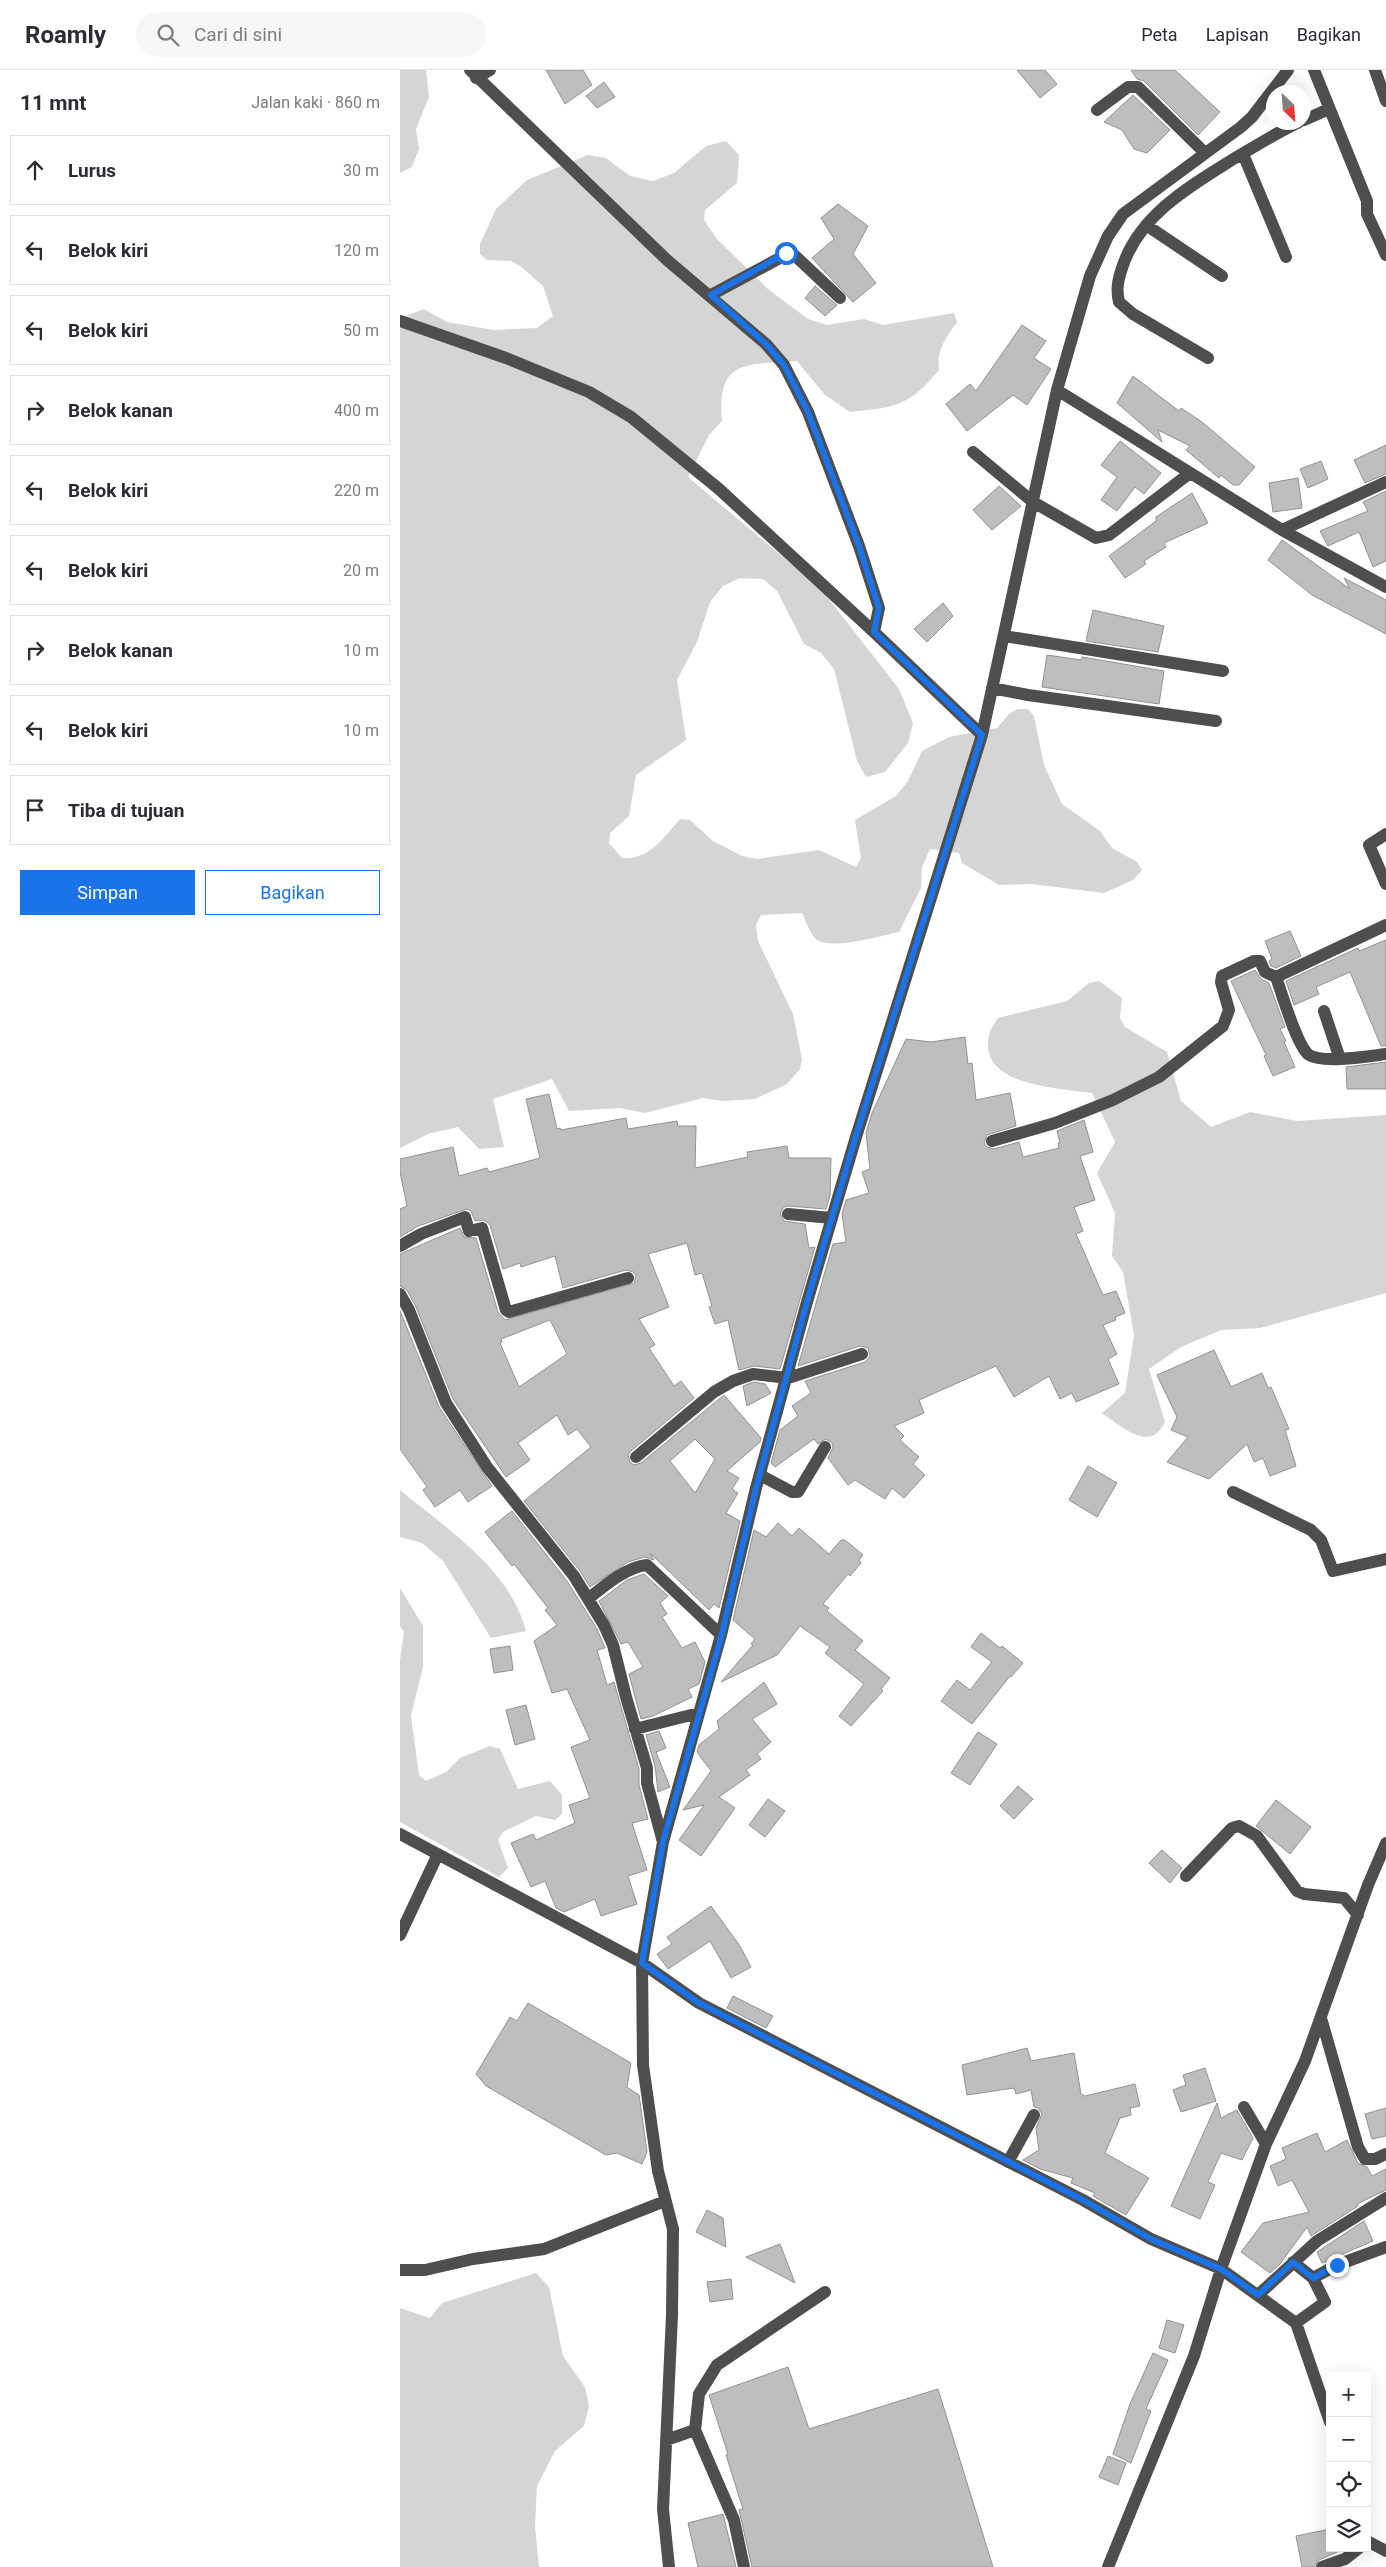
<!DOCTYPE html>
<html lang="id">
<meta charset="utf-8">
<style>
body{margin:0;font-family:Roboto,sans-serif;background:#f7f7f7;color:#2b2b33}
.controls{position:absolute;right:15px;bottom:15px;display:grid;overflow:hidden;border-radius:0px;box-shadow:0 5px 20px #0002}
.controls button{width:45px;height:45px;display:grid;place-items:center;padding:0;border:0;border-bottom:1px solid #e1e1e2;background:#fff;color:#2b2b33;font:25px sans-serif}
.compass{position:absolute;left:866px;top:15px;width:45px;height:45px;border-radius:50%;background:#fff;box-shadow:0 5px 20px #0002;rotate:155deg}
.stop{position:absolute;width:15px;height:15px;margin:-11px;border:4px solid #1a73e8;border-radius:50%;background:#fff}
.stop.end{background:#1a73e8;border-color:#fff;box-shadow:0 1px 5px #0008}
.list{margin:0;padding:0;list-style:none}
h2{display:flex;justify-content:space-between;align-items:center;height:65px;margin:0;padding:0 20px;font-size:21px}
h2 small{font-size:16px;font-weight:400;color:#7c7c81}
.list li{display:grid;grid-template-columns:32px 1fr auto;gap:15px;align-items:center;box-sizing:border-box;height:70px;margin:0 10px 10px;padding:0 10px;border:1px solid #e1e1e2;border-radius:0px}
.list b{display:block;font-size:19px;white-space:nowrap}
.list em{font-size:16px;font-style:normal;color:#7c7c81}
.actions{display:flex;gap:10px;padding:15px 20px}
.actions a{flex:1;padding:11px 0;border:1px solid #1a73e8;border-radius:0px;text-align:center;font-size:18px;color:#1a73e8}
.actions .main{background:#1a73e8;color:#fff}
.icon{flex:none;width:28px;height:28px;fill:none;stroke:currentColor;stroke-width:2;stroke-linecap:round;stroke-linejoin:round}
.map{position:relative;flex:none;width:986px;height:2497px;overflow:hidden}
header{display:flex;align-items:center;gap:30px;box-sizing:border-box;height:70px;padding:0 25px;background:#fff;border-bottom:1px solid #e1e1e2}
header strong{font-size:24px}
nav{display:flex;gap:28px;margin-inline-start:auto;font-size:18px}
.search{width:350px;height:45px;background:#f7f7f7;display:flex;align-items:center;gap:12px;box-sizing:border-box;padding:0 18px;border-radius:28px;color:#7c7c81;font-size:19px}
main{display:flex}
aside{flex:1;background:#fff}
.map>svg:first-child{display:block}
.green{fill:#d5d5d5}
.building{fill:#bebebe;stroke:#929292;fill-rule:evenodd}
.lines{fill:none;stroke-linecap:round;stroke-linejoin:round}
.minor{stroke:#4e4e4e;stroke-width:12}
.route{stroke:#1a73e8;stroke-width:6}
</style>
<header>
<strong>Roamly</strong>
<div class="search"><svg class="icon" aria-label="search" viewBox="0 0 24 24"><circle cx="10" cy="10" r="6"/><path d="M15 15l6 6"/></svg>Cari di sini</div>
<nav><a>Peta</a><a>Lapisan</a><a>Bagikan</a></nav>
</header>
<main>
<aside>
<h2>11 mnt<small>Jalan kaki · 860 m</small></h2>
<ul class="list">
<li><svg class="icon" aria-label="ahead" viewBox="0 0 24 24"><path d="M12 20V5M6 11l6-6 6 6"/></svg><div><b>Lurus</b></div><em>30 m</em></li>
<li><svg class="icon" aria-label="left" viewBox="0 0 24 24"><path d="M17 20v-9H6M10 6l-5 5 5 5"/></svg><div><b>Belok kiri</b></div><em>120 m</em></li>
<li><svg class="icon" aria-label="left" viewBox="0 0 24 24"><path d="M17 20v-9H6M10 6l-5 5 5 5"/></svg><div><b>Belok kiri</b></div><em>50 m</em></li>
<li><svg class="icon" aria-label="right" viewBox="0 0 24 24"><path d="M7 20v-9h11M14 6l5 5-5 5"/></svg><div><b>Belok kanan</b></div><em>400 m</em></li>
<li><svg class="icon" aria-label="left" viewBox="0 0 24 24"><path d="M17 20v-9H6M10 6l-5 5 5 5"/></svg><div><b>Belok kiri</b></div><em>220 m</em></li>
<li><svg class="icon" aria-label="left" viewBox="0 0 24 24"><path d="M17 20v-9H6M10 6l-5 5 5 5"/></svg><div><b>Belok kiri</b></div><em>20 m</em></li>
<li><svg class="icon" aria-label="right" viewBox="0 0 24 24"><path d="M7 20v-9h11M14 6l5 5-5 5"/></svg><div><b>Belok kanan</b></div><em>10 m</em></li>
<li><svg class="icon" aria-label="left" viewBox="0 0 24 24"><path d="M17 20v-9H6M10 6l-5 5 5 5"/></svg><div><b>Belok kiri</b></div><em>10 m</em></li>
<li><svg class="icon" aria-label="arrive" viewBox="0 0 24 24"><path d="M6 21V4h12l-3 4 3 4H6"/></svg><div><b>Tiba di tujuan</b></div></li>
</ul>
<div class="actions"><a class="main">Simpan</a><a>Bagikan</a></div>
</aside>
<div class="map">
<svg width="986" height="2497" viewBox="0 0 986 2497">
<rect width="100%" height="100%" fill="#fff"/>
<path class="green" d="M0,0H26L29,27L16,59L19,79L12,97L0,103Z
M326,71L339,85L337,113L305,140L304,150L317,169L369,220L408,249L427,255L464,249L483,255L554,243L557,252C546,267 536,281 539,300C508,337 496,337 450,342L425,325L397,291C347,295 316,288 322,351L309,365L288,407L421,519L499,619L513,653L508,673L485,702L466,707L457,691L434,599L421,583L404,574L377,521L363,509L340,508L323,516L310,532L297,572L277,610L286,670L236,705L229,746L210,763L209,773L222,788C250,790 263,768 280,749L290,750L313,771L342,786L357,789L419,780L456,797L461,788L455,750L496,726L508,711L522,681L549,667L597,658L610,643L618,639H628L634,646L644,695L662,734L700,761L712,778L737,792L742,800L733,810L704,823L632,814L599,815L562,793L559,783L530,779L522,797L521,818L499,862C480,866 432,880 417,870C410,865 406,851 402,843L361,845L356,855L358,871L393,944L402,989L400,999L387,1014L355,1029L322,1031L303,1028L245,1043L220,1038L169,1041L152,1009L93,1029L104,1077L79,1079L58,1057L28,1064L0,1078V248L24,239L47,252L94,260L137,258L153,246L143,216L120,196L111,191L87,190L80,184V174L96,139L127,110L188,85L206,88L230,106L253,111L274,103L306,76Z
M699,911L722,928L720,948L725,957L767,982L781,1031L811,1057L850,1042L897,1051L986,1045V1223L860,1258L821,1260L781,1277L749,1299L765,1352C750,1384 721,1356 702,1343L725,1323L734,1265L723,1202L712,1186L715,1143L697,1103L715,1072L692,1023C659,1018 577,1016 589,965C590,959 595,953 598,948L667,931L689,913Z
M0,1420C48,1460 109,1498 126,1561L91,1568L43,1491L22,1473L0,1467Z
M0,1518L23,1556V1597L11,1645L19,1705L26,1711L46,1702L60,1688L90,1676L100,1679L118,1719L150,1711L162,1725V1744L155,1750L136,1746L103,1762L98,1770L108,1798L99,1807L0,1752V1590L4,1562L0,1556Z
M136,2203L149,2217L163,2286L185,2317L189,2336L184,2356L155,2381L137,2416L135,2456L139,2497H0V2238L30,2248L42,2233Z"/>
<path class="building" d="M146,0H183L192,15L165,34Z
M617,0H645L657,14L640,28Z
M731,0H775L820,42L798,65L744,11L737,9Z
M204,12L215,27L197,38L186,26Z
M733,25L770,60L747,83L734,79L722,60L704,52Z
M438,134L468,156L453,184L476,213L453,232L412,188L434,169L421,148Z
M415,216L437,235L425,246L405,228Z
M622,255L646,271L634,288L651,299L627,335L613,325L567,361L546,334L570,314L576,321Z
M733,306L779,341L781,338L802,352L855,397L839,415H833L821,405L819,408L786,380L790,376L758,360L762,372L717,333Z
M720,371L761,403L744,424L735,417L717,441L701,430L717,407L701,395Z
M986,375V404L965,413L954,390Z
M921,391L928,409L908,418L900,399Z
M898,408L902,438L873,442L869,413Z
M599,416L621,436L592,460L573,440Z
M986,421V491L973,497L959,462L928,476L920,461L968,441L963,432Z
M792,423L808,453L764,473L766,477L744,491L746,494L725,508L709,486L756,451V447Z
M882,470L950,519L944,508L986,530V564L912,525L868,490Z
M543,533L553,546L527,572L514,559Z
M693,540L764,556L758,582L686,571Z
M647,585L681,590L682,587L764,601L759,634L642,617Z
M890,861L901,886L876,898L871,896L869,891L872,889L865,871Z
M986,870V976H981L950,902L916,917L919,924L894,935L886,911L958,878L959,881Z
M855,900L861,909L869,913L885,957L880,959L886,971L884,972L895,997L873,1006L864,986L866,985L831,911Z
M565,967L568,994L572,993L576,1030L610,1023L616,1056L587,1065L584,1073L587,1077L594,1079L619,1072L623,1087L659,1078L658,1073H660L657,1061L684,1050L693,1082L680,1086L695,1130L674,1137L683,1161L676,1164L703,1225L716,1221L725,1243L715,1247L716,1250L703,1255L717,1284L708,1289L719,1314L676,1332L672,1323L660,1329L649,1306L614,1327L596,1296L519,1330L524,1343L494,1356L504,1366L500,1370L519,1387L513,1394L525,1405L504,1428L492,1418L485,1429L455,1410L448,1415L428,1388L433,1377L432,1373L426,1369L418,1374L414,1369L375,1397L371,1393L380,1360L398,1346L392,1336L411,1323L405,1311L465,1292L470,1286L468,1278L460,1276L398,1296L433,1174L446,1172L442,1144L446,1130L469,1123L462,1102L470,1099L466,1063L472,1043L506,969L531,972Z
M986,992V1019H947L946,997Z
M149,1024L157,1059L160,1058L161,1060L226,1048L228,1059L277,1051L278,1056H296L295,1098L348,1087L347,1082L387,1076L389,1088H431L430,1126L426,1139L388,1136L384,1137L380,1143L384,1151L405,1154L409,1178L415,1177L380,1299L354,1296L339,1300L328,1250L315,1254L309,1237L312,1236L302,1203L295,1205L287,1173L248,1184L269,1237L239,1249L255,1275L249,1278L274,1316L281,1311L294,1328L231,1381L228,1385L230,1392L234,1395L241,1393L324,1325L361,1368L360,1372L327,1401L339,1408L332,1419L338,1423L326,1443L340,1451L319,1538L314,1534L309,1540L250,1483L254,1490L245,1487L228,1492L190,1517L180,1501L124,1431L191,1377L177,1359L168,1365L157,1345L118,1373L130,1390L106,1407L53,1329L16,1237L7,1220L0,1216V1184L60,1158L64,1167L76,1168L98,1242L105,1250L234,1213L236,1205L233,1202L226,1200L163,1218L155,1186L121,1197L120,1193L103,1199L90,1155L84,1150L75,1151L71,1141L67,1139L18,1156L0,1167V1139L7,1136L0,1102V1089L53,1077L59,1106L87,1098L89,1102L140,1088L126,1029ZM150,1250L167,1284L119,1317L100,1273L102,1272L101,1269ZM295,1369L315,1389L295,1423L270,1391Z
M0,1241L39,1337L92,1416L68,1432L60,1420L35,1437L23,1420L27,1417L0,1379Z
M814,1280L831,1317L862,1303L868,1318L871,1317L889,1359L885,1360L896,1396L870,1406L863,1388L854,1392L847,1374L809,1409L767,1392L788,1367L771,1360L777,1347L757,1305Z
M354,1312L365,1314L371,1323L347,1336L343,1316Z
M688,1396L717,1413L697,1447L669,1430Z
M112,1441L167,1511L197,1559L205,1578L197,1580L207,1615L214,1612L239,1699V1715L248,1749L232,1753L247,1800L228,1806L237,1834L201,1846L195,1829L164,1842L156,1838L145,1811L131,1817L111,1773L133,1764L136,1770L175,1753L169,1735L190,1728L171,1677L190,1670L167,1619L152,1623L134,1571L157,1555L145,1540L148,1538L114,1494L112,1496L85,1462Z
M378,1453L392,1466L399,1458L429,1484L441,1470H445L463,1485L459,1490L461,1493L450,1506L448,1504L423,1534L429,1538L427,1541L463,1571L455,1580L490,1608L481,1619L483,1621L451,1656L439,1646L464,1614L425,1583L430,1577L400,1556L377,1585L321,1612L353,1575L351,1574L355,1569L333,1550L354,1460L366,1467Z
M244,1504L268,1526L260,1533L267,1544L262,1547L282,1578L295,1572L305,1592L299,1614L288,1619L292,1627L253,1646L241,1649L229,1604L243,1597L228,1572L221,1574L199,1531L227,1510Z
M581,1563L600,1578L602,1576L623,1593L611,1607L610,1606L572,1654L541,1631L557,1610L570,1620L592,1592L571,1577Z
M110,1576L113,1600L94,1603L90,1579Z
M364,1612L377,1634L352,1649L371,1672L357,1684L361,1689L346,1700L350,1705L319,1727L335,1738L301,1786L279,1770L304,1735L283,1740L311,1701L297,1682L299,1675L319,1659L317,1651Z
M126,1635L135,1669L115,1675L106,1640Z
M259,1661L266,1678L256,1682L270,1717L258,1722L255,1696L246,1665Z
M578,1662L597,1674L570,1715L551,1703Z
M618,1716L633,1729L614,1749L600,1736Z
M368,1729L385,1741L365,1767L349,1755Z
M876,1730L911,1757L890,1784L856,1756Z
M762,1780L782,1798L770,1813L749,1793Z
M311,1836L340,1876L351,1897L331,1908L310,1871L268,1899L257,1884L272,1874L267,1867Z
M333,1926L373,1946L366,1958L327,1938Z
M128,1933L231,1993L227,2017L239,2025L247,2082L242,2094L217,2083L206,2085L86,2016L76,2004L110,1947L117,1951Z
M627,1978L631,1991L674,1983L681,2024L685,2026L735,2014L740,2036L730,2038L731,2045L720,2048L705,2083L749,2108L726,2145L693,2126L695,2123L671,2113L673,2108L640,2099L623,2090L639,2080L636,2058L642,2044L638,2038L634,2037L631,2020L616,2024L614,2018L567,2025L562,1995Z
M805,1998L816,2031L781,2042L773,2020L786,2015L783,2005Z
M817,2033L821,2048L837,2040L853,2068L842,2090L821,2083L808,2112L815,2115L800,2149L771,2136Z
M986,2038V2066L972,2069L965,2044Z
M917,2063L925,2082L947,2070L958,2093L967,2097L972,2106L986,2099V2120L957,2134L958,2136L911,2166L907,2157L880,2194L870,2203L841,2182L863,2153L909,2142L892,2110L878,2116L870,2096L886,2089L882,2078Z
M307,2140L323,2148L326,2177L296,2162Z
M964,2151L973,2171L922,2193L917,2182Z
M380,2174L395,2213L346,2187Z
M331,2209L333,2229L310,2232L307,2212Z
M767,2250L784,2255L775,2283L759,2278Z
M753,2283L768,2290L746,2339L751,2341L731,2393L713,2384L730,2334Z
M388,2297L409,2359L538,2319L593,2497H352L339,2440L343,2439L326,2385L328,2384L309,2325Z
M708,2386L726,2393L718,2415L699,2407Z
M323,2444L336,2497H298L288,2453Z
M930,2459V2478H946L919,2490L914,2497H902L896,2466Z"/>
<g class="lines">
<path class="minor" d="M70,0L267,190L366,274L384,295L408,342L459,476L479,538L474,562
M914,0L967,131V144L986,185
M975,0L986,31
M76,8L90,0
M697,40L728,17H738L805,83
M904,50L929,39
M843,84L886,187
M746,155L822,206
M311,225L391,182L440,228
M0,251L106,288L189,322L231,347L319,419L474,562L582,665
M808,288L733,244L719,232C716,219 718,210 722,198C739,145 790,116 835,88C856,76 876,63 899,52
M657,320L882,460L986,412
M573,382L633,432L696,468L709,465L790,403
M882,460L986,517
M604,566L823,601
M592,618L628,625L816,651
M986,764L969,775L986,814
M986,855L876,907C882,924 897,976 909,985C923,994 970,986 986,984
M924,941L940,989
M592,1071L655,1053L713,1030L759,1007L823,956L829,940L821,912L822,906L854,891H860L865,902L876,907
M388,1144L432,1148
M0,1176L21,1164L65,1147L69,1161L82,1158L106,1240L109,1242L228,1208
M0,1224L9,1240L46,1333L87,1397L174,1506L204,1555L213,1575L226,1627L247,1698V1713L263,1772
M236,1387L314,1322L333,1311L353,1304L388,1308L462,1284
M360,1405L392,1422H398L425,1377
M833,1422L911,1460L921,1470L933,1501L986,1489
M188,1529C204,1516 226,1497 247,1495L321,1565
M235,1659L299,1643
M0,1764L242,1893L299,1933L683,2130L751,2169L821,2199L896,2253L930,2352
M786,1806L832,1758L839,1756L857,1766L897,1821L904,1824L944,1828L958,1845
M0,1865L38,1784
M921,1948L958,2077L965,2089H975L986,2084
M844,2037L866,2074
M608,2092L634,2045
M893,2192L913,2208L925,2232L896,2253
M0,2200H25L73,2189L144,2179L265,2131
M913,2208L937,2195L986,2177
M858,2225L917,2171L986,2128
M295,2360L334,2450L344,2497
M266,2370L295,2360L299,2324L317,2295L425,2222
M967,2471L986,2481
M269,2497L263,2439L272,2245L273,2159L258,2101L243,1995L242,1893L263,1772L321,1565L356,1418L407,1232L456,1067L582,665L657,320L690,206L708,166L723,144L841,57L852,47L888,0
M708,2497L794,2286L821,2199L866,2074L905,1991L968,1815L986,1773
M922,2497L945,2489L959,2478"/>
</g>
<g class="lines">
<path class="route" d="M386,183L311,225L366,274L384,295L408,342L459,476L479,538L474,562L582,665L456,1066L407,1232L356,1418L322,1564L263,1772L242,1893L299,1933L683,2130L751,2169L821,2199L858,2225L893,2192L913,2208L937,2195"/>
</g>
</svg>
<div class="controls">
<button>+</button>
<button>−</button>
<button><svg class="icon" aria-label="locate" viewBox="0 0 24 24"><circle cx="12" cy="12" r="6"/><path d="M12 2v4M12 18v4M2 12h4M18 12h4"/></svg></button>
<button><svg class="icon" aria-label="layers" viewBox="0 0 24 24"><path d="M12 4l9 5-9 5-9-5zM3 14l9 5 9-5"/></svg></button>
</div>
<svg class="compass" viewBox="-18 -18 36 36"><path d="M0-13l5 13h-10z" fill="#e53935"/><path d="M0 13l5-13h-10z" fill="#7c7c81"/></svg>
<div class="stop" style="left:386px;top:183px"></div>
<div class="stop end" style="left:937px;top:2195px"></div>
</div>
</main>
